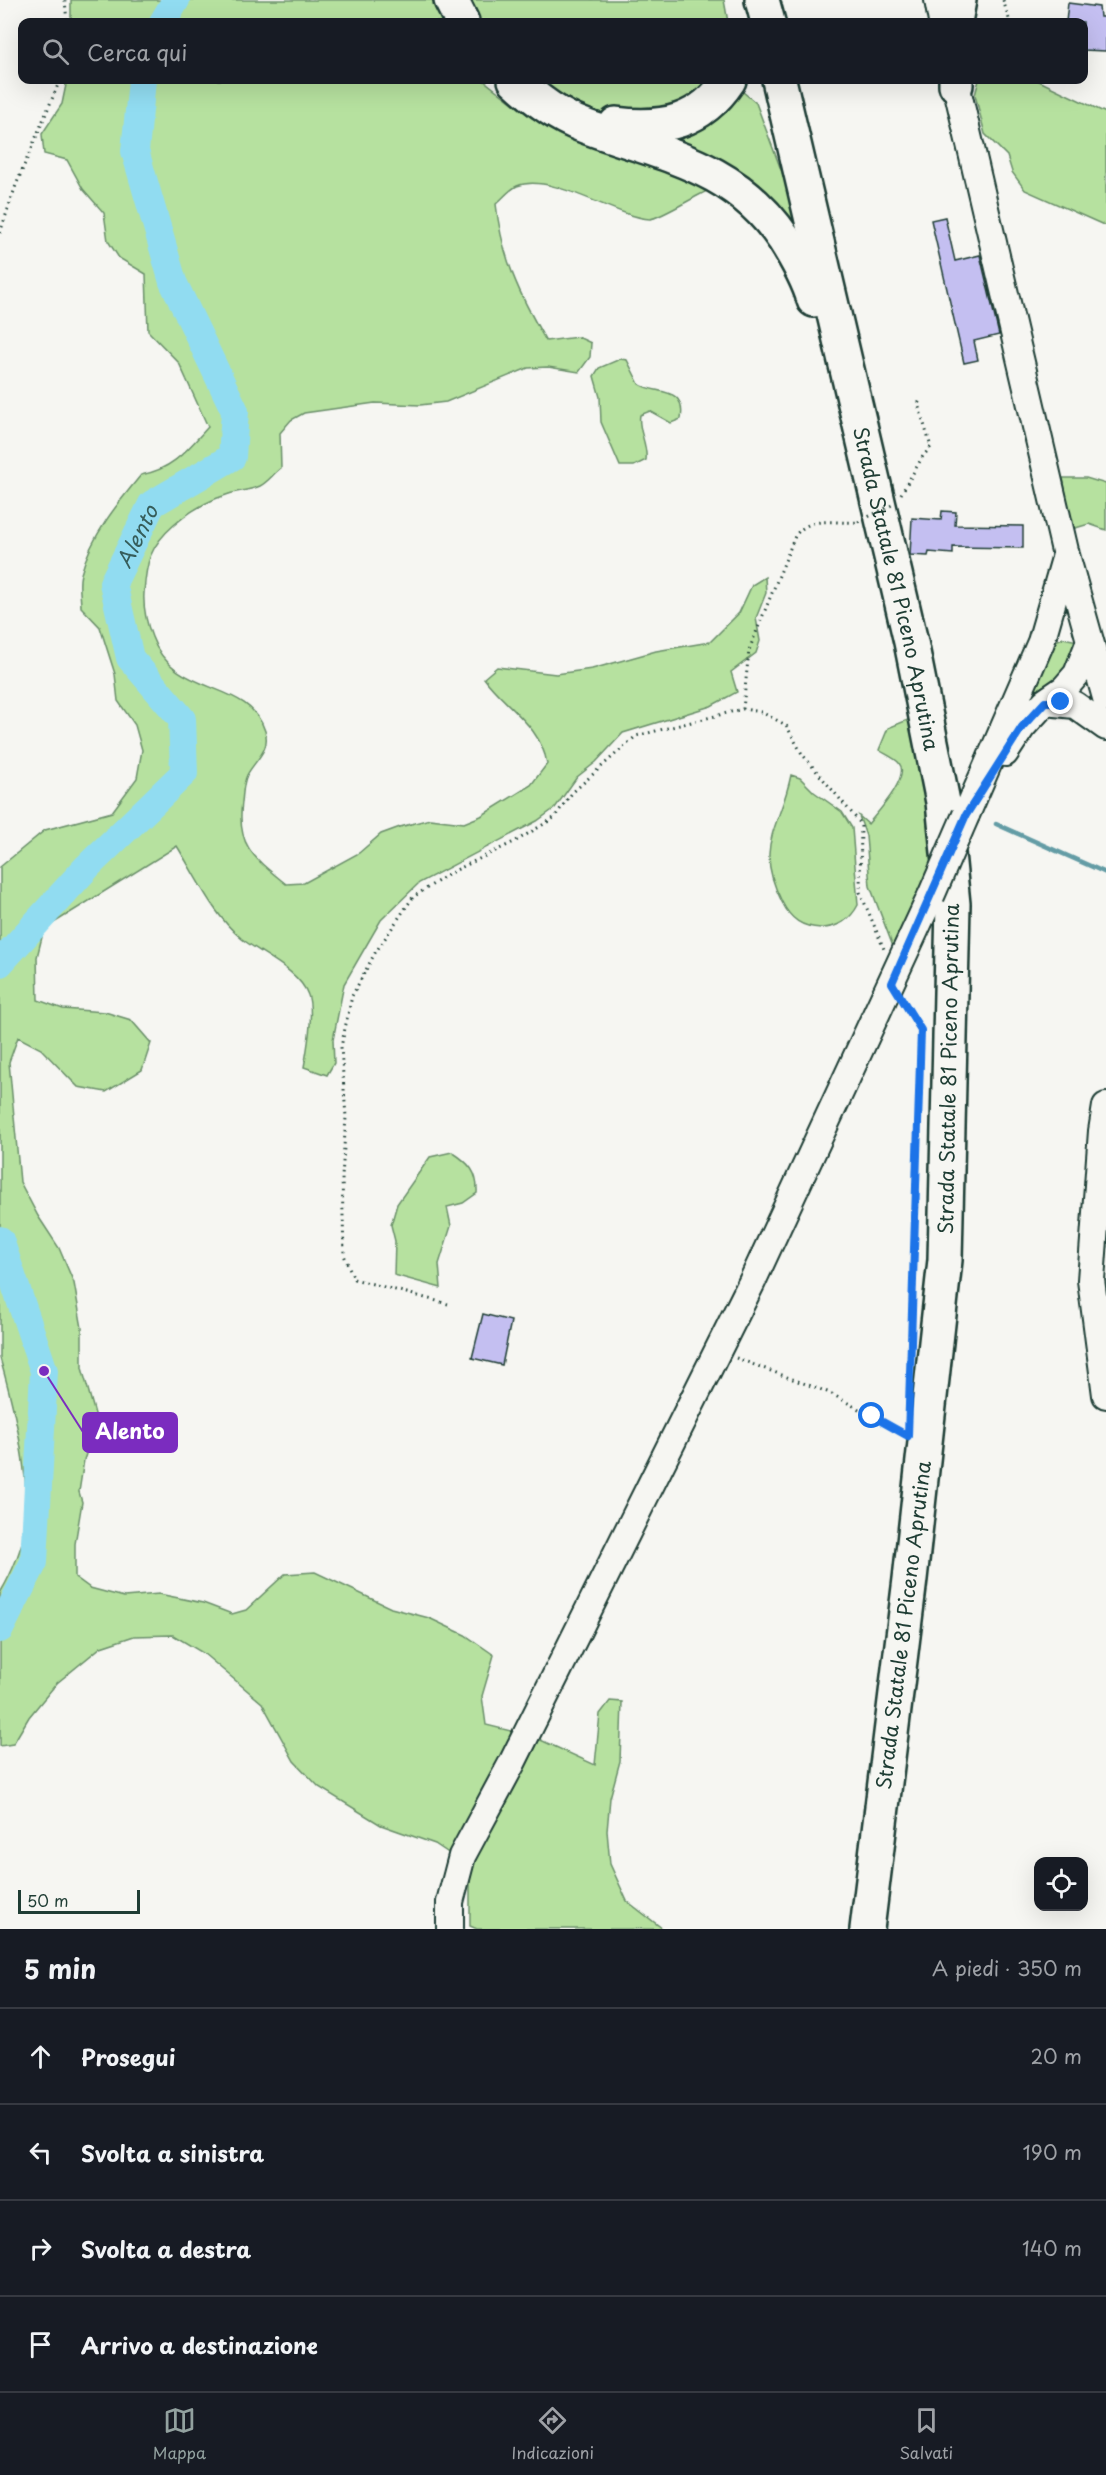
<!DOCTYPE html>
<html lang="it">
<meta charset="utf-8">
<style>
body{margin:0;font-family:"Playpen Sans",sans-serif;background:#242831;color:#f1f3f6}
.controls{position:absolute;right:18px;bottom:18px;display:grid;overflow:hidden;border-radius:12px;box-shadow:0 6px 24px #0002}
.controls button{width:54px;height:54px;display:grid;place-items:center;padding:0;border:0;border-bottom:2px solid #363941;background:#171b24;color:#f1f3f6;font:30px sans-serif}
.scale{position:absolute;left:18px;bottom:15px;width:122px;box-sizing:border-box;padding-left:6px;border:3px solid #1f3d34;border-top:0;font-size:16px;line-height:21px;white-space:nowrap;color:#1f3d34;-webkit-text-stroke:4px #f6f6f2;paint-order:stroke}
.stop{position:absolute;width:18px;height:18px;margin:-14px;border:4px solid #1a73e8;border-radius:50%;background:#fff}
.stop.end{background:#1a73e8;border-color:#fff;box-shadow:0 2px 6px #0008}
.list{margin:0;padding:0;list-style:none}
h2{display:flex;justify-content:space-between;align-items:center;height:78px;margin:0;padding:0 24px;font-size:26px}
h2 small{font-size:20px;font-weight:400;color:#9ea1a6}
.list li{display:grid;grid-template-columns:39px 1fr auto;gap:18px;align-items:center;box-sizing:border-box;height:96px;padding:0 24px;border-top:2px solid #363941}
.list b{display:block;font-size:22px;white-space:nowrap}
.list em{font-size:20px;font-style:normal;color:#9ea1a6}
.icon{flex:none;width:33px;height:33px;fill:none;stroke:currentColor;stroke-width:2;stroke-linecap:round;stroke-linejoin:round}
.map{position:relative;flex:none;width:1106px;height:1929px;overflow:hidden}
.search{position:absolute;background:#171b24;box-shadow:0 6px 24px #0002;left:18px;right:18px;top:18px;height:66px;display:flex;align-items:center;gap:15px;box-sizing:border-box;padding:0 21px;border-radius:12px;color:#9ea1a6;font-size:22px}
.sheet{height:462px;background:#171b24}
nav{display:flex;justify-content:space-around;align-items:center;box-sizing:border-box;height:84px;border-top:2px solid #363941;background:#171b24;font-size:16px;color:#9ea1a6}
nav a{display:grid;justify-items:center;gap:3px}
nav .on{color:#92a19f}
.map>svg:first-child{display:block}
.green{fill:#b6e19f;stroke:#6a8f6a;stroke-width:1.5}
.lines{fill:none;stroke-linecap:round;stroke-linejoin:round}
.stream{stroke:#639ca5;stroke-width:4.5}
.river{stroke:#91dcf1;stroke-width:28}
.building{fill:#c4bff1;stroke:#1f3d34;stroke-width:1.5}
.secondary-casing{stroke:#1f3d34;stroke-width:30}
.highway-casing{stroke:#1f3d34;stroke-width:38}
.path{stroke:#1f3d34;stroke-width:3;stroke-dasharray:1.5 4.5;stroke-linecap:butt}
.secondary{stroke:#f6f6f2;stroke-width:26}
.highway{stroke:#f6f6f2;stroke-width:33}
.secondary-bridge-casing{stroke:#1f3d34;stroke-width:30;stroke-linecap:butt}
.path-bridge{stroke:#1f3d34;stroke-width:3;stroke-dasharray:1.5 4.5;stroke-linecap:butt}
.secondary-bridge{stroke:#f6f6f2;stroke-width:26}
.route{stroke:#1a73e8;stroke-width:8}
.labels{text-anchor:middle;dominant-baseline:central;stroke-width:5;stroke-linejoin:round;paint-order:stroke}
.street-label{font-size:20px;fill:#1f3d34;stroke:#f6f6f2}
.water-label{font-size:21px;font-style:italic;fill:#365d5a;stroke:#f6f6f2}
.leader{fill:none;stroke:#7b2cbf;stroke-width:2}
.callout-dot{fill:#7b2cbf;stroke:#f6f6f2;stroke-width:2}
.callout{fill:#7b2cbf;stroke:#7b2cbf;stroke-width:2}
.callout-label{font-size:21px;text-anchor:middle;font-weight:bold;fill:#fff}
</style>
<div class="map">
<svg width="1106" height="1929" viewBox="0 0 1106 1929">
<rect width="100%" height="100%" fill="#f6f6f2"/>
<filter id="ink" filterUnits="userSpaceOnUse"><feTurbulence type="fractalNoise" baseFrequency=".0167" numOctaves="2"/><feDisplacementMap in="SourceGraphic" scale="12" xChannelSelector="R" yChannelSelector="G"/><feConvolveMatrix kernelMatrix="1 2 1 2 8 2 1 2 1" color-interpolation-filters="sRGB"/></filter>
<g filter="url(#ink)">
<path class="green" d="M71,0H435L443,22H71Z
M466,0H724L728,22H477Z
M67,80H483L532,118L571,137L630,152L711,189C697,195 659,219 650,219C615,217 552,172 517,186C510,189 502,199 496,204C502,258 519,294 546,341L578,337L591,343L590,357L579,372L548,367L528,368L446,402L420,405L375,403L304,413L291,420L280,433L281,468C274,473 268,482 260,486C251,490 239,491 229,494C209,500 190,511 174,525C150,546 146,562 144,593C143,609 146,622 152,637C174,698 248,678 265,731C271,750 255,760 247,775C243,783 243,794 242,802C236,846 254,858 286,884L304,883L359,853L381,834L400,827L430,819L464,823L481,816L531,785L547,764C541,725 505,707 484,678L497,667L556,674L592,669L656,651L710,642L739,613L752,585L765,577L766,593L756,618L760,641L756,653L731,672L737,692L711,706L623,733L596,762L577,777L555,808L537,821L419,883L381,920L344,984L333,1040L334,1063L327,1075L304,1067C307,1051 314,1010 308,995C299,970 261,954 242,939C213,915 197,878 177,846L44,929L37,957L38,1000L63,1009L105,1012L131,1020L151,1043L142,1070L106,1092L78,1087L41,1049L18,1037L9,1062L20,1182L38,1216L59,1248L74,1283L82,1328V1368L97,1421L84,1460L79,1492L82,1502L75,1544V1577L90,1588L124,1597L159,1594L203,1603L232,1614L246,1610L285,1574L315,1572L391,1608L429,1618L465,1635L494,1655L482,1696L486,1725L511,1731L509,1751L453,1856L435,1844L381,1825L319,1787L294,1761L262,1703L203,1653L173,1635L134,1636L101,1647L57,1683L29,1717L13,1744L0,1746V1593C12,1573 24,1545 26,1521C29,1469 14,1408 0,1358V867L45,830L112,812L137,778L142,750L135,725L118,701L115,674L100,627L81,607C81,597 78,584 81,574C91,536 117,504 141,475C173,469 187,450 208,427L179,363L148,331L146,274L119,258L108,241L104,213L83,189L67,160L44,154L42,134L62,104Z
M526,80H711L693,103L661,117L603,114L576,106Z
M979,80H1037L1106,113V226L1025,190L1012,172L1007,156L985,134L975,95Z
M736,86L756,103L786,183L800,245L655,137Z
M620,359L627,360L639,384C654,395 687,385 681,419L671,423L650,411L640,415C637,429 648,444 646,460L634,466H620L601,422L600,397L594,376L599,368Z
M1063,478H1086L1106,484V530L1089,524L1072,529Z
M1063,638L1078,641L1076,665L1036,696H1032L1030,693L1048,644Z
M910,719L937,816L928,828L933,887L894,949L870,886L866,836L859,816L868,824C876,814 911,777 899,763C895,758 885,754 879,750L888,728Z
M791,775L800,778L814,792L842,812L852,828L858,905C851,919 838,928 821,928C802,927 791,920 782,902C753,845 780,829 791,775Z
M452,1152C469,1163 478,1172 477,1193L463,1203L447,1207L451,1226L439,1264L441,1288L394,1275L395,1241L391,1225L397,1204L430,1157Z
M610,1701L622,1702L620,1761L610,1798L607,1831L610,1864L627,1901L663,1929H477L470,1926V1873L485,1831L534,1737L595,1765L600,1714Z"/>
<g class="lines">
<path class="stream" d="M996,824L1106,873"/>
<g class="river">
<path d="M163,22L176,0"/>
<path id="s1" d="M0,963L87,867L184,773L182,719L130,658L113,583L152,504L232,457L235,411L173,282L135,151L142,80"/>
<path d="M0,1240L44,1371L34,1562L0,1629"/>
</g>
</g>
<path class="building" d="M1068,3L1099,7L1100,17H1106V51L1083,50V22H1066Z
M945,217L955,261L980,255L999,335L974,341L978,360L964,363L931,220Z
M942,511L956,512L955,525L1023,526V548L953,547V554L929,552L928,556L910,555L912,518L941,520Z
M483,1314L511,1321L502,1365L472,1358Z"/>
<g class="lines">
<defs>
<path id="secondary" d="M938,0L942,22
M955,80L1066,555L1106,698
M1045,702L1075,705L1106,727
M1005,753L1022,727L1045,702L1064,689L1077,674L1090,641
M966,815L1041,642L1066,555
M1106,1106L1102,1131L1091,1280L1106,1395
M450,1929V1902L462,1856L512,1763L752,1282L931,896"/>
<g id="highway">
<path d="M451,0L462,22"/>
<path d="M762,0L768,22"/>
<path d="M955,22L959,0"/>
<path d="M515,80C533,97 558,116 582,125C660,155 733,163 784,239C796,258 808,279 814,300"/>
<path id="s2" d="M779,80L911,642L943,802L953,904L945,1260L910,1579L867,1929"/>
<path d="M956,80V85"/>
<path d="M616,124C664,130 701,122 729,80"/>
</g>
</defs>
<use href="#secondary" class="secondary-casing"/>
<use href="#highway" class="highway-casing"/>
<path class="path" d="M65,0L67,22
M1003,0L1010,22
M0,233L16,185L60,80
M901,494L923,456L931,447L918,404L920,400
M743,709L749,650L795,536C810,515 834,524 858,522
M904,1002L921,1030L913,1314
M448,1304L354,1279L344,1255L342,1177L346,1117L341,1047L352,996L375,953L413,897L454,871L516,841L554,818L572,793L636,736L743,709L761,712L786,725L802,754L861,824L860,892L884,949
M736,1358L830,1393L902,1433"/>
<use href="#secondary" class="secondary"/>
<use href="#highway" class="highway"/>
<defs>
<path id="secondary-bridge" d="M931,896L966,815"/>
</defs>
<use href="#secondary-bridge" class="secondary-bridge-casing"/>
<path class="path-bridge" d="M858,522L892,505"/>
<use href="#secondary-bridge" class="secondary-bridge"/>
</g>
</g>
<g class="lines" filter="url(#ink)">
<path class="route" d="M872,1416L908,1436L921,1030L892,983L966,815L1022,727L1045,702H1061"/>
</g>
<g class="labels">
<g class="street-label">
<text stroke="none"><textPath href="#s2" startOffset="522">Strada Statale 81 Piceno Aprutina</textPath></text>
<text transform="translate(948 1069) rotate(-89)">Strada Statale 81 Piceno Aprutina</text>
<text transform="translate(903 1625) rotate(-83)">Strada Statale 81 Piceno Aprutina</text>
</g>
<g class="water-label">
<text stroke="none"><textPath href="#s1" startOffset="528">Alento</textPath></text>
</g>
</g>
<path class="leader" d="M44 1371L83 1432"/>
<circle class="callout-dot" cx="44" cy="1371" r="6"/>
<rect class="callout" x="83" y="1413" width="94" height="39" rx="6"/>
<g class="callout-label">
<text x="130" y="1439">Alento</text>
</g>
</svg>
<div class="controls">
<button><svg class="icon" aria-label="locate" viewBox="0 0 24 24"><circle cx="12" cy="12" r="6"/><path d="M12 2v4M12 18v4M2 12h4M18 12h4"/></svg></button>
</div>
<div class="scale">50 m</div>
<div class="stop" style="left:872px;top:1416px"></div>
<div class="stop end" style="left:1061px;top:702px"></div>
<div class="search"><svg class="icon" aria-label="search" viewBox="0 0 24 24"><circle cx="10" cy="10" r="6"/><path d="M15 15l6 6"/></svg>Cerca qui</div>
</div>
<section class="sheet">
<h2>5 min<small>A piedi · 350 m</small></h2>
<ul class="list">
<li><svg class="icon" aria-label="ahead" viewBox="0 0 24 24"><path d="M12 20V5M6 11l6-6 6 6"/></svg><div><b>Prosegui</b></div><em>20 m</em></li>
<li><svg class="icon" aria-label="left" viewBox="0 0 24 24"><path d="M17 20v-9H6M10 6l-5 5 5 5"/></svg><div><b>Svolta a sinistra</b></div><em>190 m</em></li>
<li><svg class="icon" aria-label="right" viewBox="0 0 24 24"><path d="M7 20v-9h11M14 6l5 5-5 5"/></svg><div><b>Svolta a destra</b></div><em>140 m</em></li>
<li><svg class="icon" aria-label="arrive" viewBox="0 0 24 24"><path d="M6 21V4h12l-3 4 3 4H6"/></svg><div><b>Arrivo a destinazione</b></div></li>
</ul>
</section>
<nav>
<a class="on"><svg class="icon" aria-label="map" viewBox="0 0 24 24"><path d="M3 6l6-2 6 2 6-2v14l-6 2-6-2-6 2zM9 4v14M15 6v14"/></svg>Mappa</a>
<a><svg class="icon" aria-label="directions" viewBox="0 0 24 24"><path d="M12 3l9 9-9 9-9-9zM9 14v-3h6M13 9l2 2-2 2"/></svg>Indicazioni</a>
<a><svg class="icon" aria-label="saved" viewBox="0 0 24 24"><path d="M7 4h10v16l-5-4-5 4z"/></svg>Salvati</a>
</nav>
